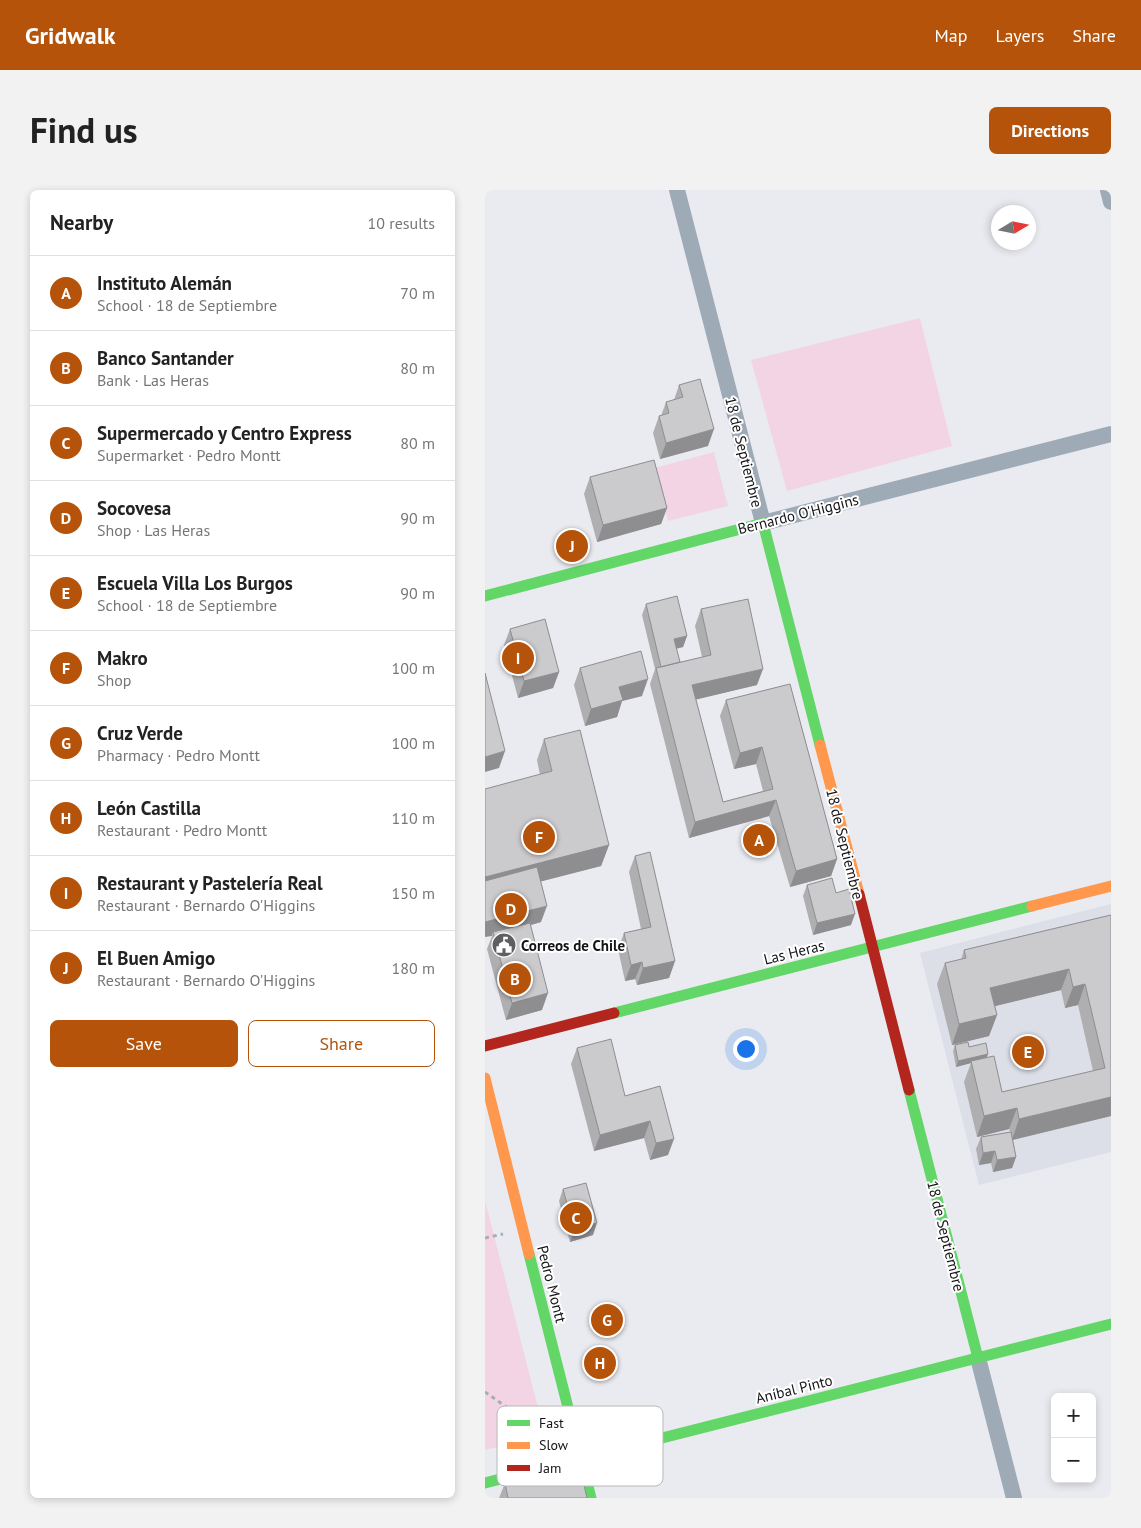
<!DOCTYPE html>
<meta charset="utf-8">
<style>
body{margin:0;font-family:"PT Sans",sans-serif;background:#f2f2f2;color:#222}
.controls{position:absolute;right:15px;bottom:15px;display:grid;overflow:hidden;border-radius:8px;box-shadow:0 2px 8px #0003}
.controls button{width:45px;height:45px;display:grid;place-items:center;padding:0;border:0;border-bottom:1px solid #e0e0e0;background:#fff;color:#222;font:25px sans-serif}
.compass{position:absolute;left:506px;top:15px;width:45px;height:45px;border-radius:50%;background:#fff;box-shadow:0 2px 8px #0003;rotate:80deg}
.you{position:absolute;left:260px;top:858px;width:18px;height:18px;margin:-12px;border:4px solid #fff;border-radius:50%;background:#1a73e8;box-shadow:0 0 0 8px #1a73e833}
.badge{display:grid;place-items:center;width:32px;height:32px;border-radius:50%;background:#b45309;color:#fff;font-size:16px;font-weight:700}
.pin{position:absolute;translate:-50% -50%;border:2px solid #fff;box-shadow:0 1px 5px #0006}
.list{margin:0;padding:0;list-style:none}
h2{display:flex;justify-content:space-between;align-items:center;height:65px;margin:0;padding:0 20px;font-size:21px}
h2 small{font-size:16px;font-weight:400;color:#767676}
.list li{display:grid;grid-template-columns:32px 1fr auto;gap:15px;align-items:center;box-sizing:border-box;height:75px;padding:0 20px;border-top:1px solid #e0e0e0}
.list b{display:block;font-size:19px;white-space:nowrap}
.list p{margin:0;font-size:16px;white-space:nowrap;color:#767676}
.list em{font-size:16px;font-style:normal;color:#767676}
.actions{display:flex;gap:10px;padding:15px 20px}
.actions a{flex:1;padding:11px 0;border:1px solid #b45309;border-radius:8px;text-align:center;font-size:18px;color:#b45309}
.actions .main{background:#b45309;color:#fff}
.map{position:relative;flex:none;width:626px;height:1308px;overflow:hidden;border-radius:8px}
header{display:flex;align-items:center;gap:30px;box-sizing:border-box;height:70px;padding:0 25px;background:#b45309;color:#fff}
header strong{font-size:24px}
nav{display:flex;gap:28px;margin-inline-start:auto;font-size:18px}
.intro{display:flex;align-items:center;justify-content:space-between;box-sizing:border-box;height:120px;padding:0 30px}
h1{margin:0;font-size:35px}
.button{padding:12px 22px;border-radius:8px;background:#b45309;color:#fff;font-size:18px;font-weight:700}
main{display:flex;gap:30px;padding:0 30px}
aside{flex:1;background:#fff;border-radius:8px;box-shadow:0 2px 8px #0003}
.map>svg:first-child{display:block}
.built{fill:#dcdee8}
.green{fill:#f2d4e4}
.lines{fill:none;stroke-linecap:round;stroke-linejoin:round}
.path{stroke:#a6aeb5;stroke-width:3;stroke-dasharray:4 4;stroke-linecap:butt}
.street{stroke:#9faab7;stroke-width:16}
.fast{stroke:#63d668;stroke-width:11}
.slow{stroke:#ff974d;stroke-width:11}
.jam{stroke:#b3261e;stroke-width:11}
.wall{fill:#afaeb0}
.shaded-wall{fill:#8e8d90}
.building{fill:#cbcacd;stroke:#8e8d90}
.labels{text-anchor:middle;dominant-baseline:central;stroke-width:4;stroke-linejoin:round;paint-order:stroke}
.street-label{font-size:15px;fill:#141417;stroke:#fff}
.poi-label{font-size:15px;font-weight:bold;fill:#141417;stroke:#fff;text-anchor:start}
.key{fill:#fff;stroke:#b8b8b9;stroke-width:1}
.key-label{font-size:14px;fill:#141417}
</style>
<header>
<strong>Gridwalk</strong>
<nav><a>Map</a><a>Layers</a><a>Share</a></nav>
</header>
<div class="intro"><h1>Find us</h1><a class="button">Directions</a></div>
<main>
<aside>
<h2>Nearby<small>10 results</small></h2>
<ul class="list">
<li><span class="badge">A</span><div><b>Instituto Alemán</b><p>School · 18 de Septiembre</p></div><em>70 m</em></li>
<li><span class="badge">B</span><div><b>Banco Santander</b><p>Bank · Las Heras</p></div><em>80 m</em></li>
<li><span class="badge">C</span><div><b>Supermercado y Centro Express</b><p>Supermarket · Pedro Montt</p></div><em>80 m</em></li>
<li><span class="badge">D</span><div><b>Socovesa</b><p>Shop · Las Heras</p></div><em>90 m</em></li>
<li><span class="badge">E</span><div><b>Escuela Villa Los Burgos</b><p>School · 18 de Septiembre</p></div><em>90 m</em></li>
<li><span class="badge">F</span><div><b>Makro</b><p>Shop</p></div><em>100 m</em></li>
<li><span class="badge">G</span><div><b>Cruz Verde</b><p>Pharmacy · Pedro Montt</p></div><em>100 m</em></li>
<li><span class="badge">H</span><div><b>León Castilla</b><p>Restaurant · Pedro Montt</p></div><em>110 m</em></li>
<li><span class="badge">I</span><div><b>Restaurant y Pastelería Real</b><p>Restaurant · Bernardo O'Higgins</p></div><em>150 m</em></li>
<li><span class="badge">J</span><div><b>El Buen Amigo</b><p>Restaurant · Bernardo O'Higgins</p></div><em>180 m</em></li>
</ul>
<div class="actions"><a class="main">Save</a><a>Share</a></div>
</aside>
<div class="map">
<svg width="626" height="1308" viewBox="0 0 626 1308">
<rect width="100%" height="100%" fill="#eaebf0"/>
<path class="built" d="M626,714V962L494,995L435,763Z"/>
<path class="green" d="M435,128L467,256L302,301L266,170Z
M229,262L243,316L183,331L170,278Z
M0,1010L54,1222L52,1239L38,1251L0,1260Z"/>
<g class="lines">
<path class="path" d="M0,1048L18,1044
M0,1202L69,1250"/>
<path class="street" d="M192,0L278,333L626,244
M623,0L626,12
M493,1168L529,1308"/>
<path class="fast" d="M0,406L278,333L335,555
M129,823L547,716
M424,900L493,1168
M44,1064L106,1308
M0,1293L626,1134"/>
<path class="slow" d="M335,555L374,704
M547,716L626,696
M0,888L44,1064"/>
<path class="jam" d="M374,704L424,900
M0,856L129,823"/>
</g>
<path class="wall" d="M194,195L223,256L175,269L168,243L174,226H176L181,212L189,210Z
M105,287L182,318L176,334L112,352L99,304Z
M161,414L202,446L198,457L191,459L195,472L217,467L210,436L216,419L272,495L211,509L238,612L278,601L271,574L249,579L235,526L241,510L305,494L352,669L346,686L305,697L284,626L204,648L165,494L170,479L157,425Z
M25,439L74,482L68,498L33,508L19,455Z
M95,478L157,506L137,511L132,527L100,536L89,495Z
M59,549L124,655L116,676L56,691V732L46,735L57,820L21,830L2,759L7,746L55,585L52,570Z
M150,666L190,771L184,788L152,795L150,789L140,791L133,759L139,743L156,739L144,682Z
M322,695L351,703L366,735L328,745L318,706Z
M626,725V926L528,950L531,967L527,978L508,982L506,973L494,975L491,959L496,947L525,942L524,939L492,947L479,892L486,873L471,877L468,861L470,855L484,857L502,867L517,902L608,881L593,815L580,818L576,800L510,816L512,825L504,846L467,855L452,794L460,773L476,770L479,760Z
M92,858L140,906L175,896L183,965L165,970L159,948L109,961L86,874Z
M78,999L108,1045L85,1052L74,1011Z
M20,1293L102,1308H14Z"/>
<path class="shaded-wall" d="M229,239L223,256L175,269L181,253Z
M182,318L176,334L112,352L118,335Z
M202,446L198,457L185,460L189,449Z
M278,479L272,495L201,512L207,495Z
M74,482L68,498L33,508L39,491Z
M163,489L157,506L137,511L132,527L100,536L106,519L134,497Z
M277,557L271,574L249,579L255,563Z
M20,561L14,578L0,582V567Z
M291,610L284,626L204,648L210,632Z
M124,655L116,676L0,706V687Z
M352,669L346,686L305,697L311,681Z
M62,716L56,732L9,745L8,742L7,746L0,747V732Z
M370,724L366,735L328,745L332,733Z
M190,771L184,788L152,795L158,778Z
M157,772L150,789L140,791L146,775Z
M584,779L576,800L498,819L505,798Z
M600,794L593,815L580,818L588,797Z
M63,803L57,820L21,830L27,813Z
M512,825L504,846L467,855L474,834Z
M503,864L501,870L486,871V873L471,877L473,871Z
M626,907V926L527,950L534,929Z
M532,918L524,939L492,947L499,926Z
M165,931L159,948L109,961L115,945Z
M189,949L183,965L165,970L171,953Z
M510,961L506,973L494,975L498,963Z
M531,967L527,978L508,982L512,970Z
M112,1033L108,1045L85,1052L89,1040Z"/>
<path class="building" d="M215,189L229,239L181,253L174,226L184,223L181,212L198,207L194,195Z
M169,270L182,318L118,335L105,287Z
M192,406L202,446L189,449L195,472L176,477L161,414Z
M263,409L278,479L207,495L238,612L288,599L277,557L255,563L241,510L305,494L352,669L311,681L291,610L210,632L171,478L226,465L216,419Z
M60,429L74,482L39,491L25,439Z
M156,461L163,489L134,497L138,510L106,519L95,478Z
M0,483L20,561L0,567Z
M95,540L124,655L0,687V599L67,581L59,549Z
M165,662L190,771L158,778L157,772L146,775L139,743L166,737L150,666Z
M52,677L62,716L0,732V691Z
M347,688L351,703L364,699L370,724L332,733L322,695Z
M626,725V907L534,929L532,918L499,926L486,871L509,866L517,902L620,878L600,794L588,797L584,779L505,798L512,825L474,834L460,773L481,768L479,760Z
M45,733L63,803L27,813L8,742Z
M126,849L140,906L175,896L189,949L171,953L165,931L115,945L92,858Z
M483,852L484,857L501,853L503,864L473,871L470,855Z
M526,942L531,967L512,970L510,961L498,963L496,947Z
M101,993L112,1033L89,1040L78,999Z
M94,1274L102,1308H23L20,1293Z"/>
<defs>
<symbol id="civic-disc" viewBox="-11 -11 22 22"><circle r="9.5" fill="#5f5f63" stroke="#fff"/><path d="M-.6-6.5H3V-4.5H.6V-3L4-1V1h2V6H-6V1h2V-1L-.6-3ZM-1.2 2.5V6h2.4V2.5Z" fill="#fff"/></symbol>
</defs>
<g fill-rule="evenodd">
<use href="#civic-disc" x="5" y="741" width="28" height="28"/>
</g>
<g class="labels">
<g class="street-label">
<text transform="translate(259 262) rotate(76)">18 de Septiembre</text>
<text transform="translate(313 324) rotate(-14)">Bernardo O'Higgins</text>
<text transform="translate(360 654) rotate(76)">18 de Septiembre</text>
<text transform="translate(309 762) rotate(-14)">Las Heras</text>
<text transform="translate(461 1046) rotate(76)">18 de Septiembre</text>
<text transform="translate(67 1094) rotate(76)">Pedro Montt</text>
<text transform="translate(309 1199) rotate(-14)">Aníbal Pinto</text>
</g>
<g class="poi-label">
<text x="36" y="755">Correos de Chile</text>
</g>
</g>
<rect x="12" y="1216" width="166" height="80" rx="8" class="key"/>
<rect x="22" y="1230" width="23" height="6" fill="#63d668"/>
<rect x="22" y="1252" width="23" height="7" fill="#ff974d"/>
<rect x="22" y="1275" width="23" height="6" fill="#b3261e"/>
<g class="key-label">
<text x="54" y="1238">Fast</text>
<text x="54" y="1260">Slow</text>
<text x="54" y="1283">Jam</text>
</g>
</svg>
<div class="controls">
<button>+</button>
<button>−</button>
</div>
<svg class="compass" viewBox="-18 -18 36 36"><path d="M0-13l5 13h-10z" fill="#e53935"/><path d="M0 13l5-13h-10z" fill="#767676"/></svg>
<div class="you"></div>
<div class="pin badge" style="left:274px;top:650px">A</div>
<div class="pin badge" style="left:30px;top:789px">B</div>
<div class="pin badge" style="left:91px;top:1028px">C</div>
<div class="pin badge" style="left:26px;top:719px">D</div>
<div class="pin badge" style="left:543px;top:862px">E</div>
<div class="pin badge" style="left:54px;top:647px">F</div>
<div class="pin badge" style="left:122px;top:1130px">G</div>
<div class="pin badge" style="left:115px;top:1173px">H</div>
<div class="pin badge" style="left:33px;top:468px">I</div>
<div class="pin badge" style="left:87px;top:356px">J</div>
</div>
</main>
